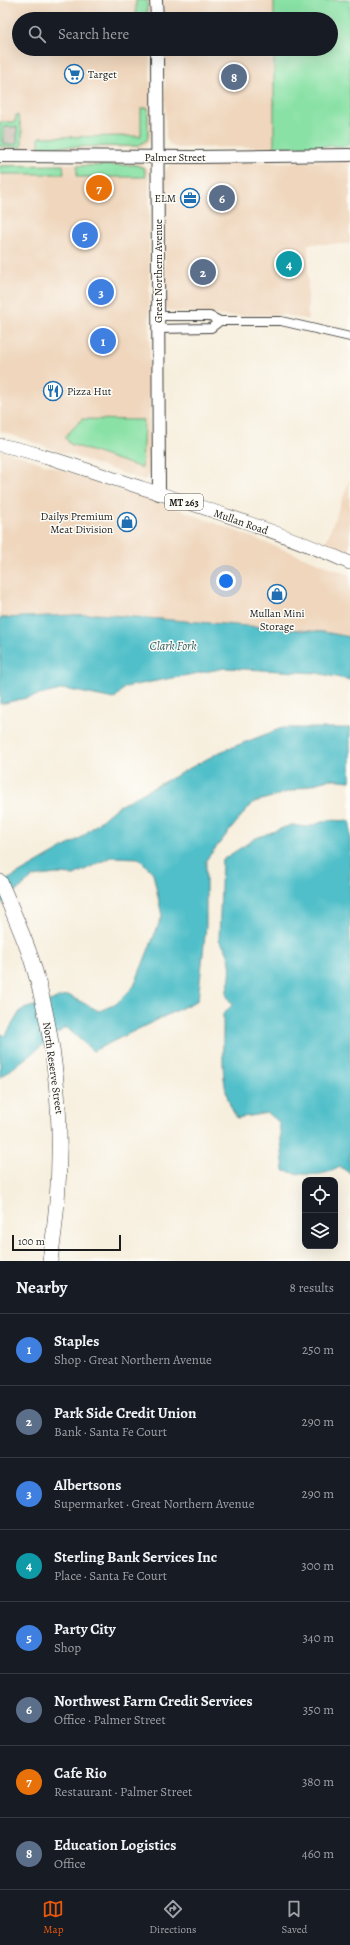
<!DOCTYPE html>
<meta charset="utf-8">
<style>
body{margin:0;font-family:Alegreya,serif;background:#20242c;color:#f1f3f6}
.controls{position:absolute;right:12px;bottom:12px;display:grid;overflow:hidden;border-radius:8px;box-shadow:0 4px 16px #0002}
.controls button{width:36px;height:36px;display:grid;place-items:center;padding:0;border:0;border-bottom:1px solid #363941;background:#171b24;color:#f1f3f6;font:20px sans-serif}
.scale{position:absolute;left:12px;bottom:10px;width:109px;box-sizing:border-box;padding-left:4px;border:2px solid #1c1c1c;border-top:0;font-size:11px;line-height:14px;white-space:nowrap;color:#1c1c1c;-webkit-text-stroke:3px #fdfcf7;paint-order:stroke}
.you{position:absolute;left:226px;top:581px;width:14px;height:14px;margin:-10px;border:3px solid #fff;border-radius:50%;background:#1a73e8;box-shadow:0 0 0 6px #1a73e833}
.badge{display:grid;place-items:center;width:26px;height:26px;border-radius:50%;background:#ea580c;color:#fff;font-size:13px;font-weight:700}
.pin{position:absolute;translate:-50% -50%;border:2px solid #fff;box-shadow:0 1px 4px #0006}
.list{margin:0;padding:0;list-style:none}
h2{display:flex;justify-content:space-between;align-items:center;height:52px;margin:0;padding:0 16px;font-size:17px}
h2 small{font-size:13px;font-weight:400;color:#9ea1a6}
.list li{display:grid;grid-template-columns:26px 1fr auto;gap:12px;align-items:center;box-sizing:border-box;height:72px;padding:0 16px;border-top:1px solid #363941}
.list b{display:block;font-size:15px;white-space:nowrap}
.list p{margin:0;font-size:13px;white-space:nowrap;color:#9ea1a6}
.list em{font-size:13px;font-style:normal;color:#9ea1a6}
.icon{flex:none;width:22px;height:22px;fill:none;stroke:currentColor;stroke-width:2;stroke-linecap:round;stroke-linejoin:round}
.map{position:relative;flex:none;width:350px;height:1261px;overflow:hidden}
.search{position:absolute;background:#171b24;box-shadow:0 4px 16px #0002;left:12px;right:12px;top:12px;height:44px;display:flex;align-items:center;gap:10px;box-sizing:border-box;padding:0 14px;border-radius:22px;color:#9ea1a6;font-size:15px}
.sheet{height:628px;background:#171b24}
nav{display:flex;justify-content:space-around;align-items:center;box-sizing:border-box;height:56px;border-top:1px solid #363941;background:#171b24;font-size:11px;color:#9ea1a6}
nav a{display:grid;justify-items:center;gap:2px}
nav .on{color:#ea580c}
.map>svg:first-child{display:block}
.built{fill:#efd6bc}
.industrial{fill:#cdc2b9}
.green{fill:#89e1a5;stroke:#527e60;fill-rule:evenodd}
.water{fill:#51bfc9;stroke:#366e72}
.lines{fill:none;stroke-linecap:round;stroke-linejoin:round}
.street-casing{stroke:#3d3c39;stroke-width:10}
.secondary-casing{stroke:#3d3c39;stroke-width:14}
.primary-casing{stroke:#3d3c39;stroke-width:14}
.highway-casing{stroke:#3d3c39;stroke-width:16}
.street{stroke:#fff;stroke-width:8}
.secondary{stroke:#fff;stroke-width:12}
.primary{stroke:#fff;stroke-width:13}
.highway{stroke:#fff;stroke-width:15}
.labels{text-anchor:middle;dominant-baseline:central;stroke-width:3;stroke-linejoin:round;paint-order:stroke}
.shield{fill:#fdfcf7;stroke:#605f5e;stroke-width:1}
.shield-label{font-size:10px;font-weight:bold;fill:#1c1c1c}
.poi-label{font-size:11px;fill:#1c1c1c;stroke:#fdfcf7;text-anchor:start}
.street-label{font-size:11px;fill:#1c1c1c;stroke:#fdfcf7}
.water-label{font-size:12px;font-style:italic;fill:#315d61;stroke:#fdfcf7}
</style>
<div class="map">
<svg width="350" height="1261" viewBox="0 0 350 1261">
<rect width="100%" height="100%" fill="#fdfcf7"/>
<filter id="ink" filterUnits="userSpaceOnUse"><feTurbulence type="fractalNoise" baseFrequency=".025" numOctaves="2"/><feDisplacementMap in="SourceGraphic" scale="8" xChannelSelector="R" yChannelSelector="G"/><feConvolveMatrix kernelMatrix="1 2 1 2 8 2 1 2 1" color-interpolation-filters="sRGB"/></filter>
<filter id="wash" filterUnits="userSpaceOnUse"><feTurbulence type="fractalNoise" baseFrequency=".012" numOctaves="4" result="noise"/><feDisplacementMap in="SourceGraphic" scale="16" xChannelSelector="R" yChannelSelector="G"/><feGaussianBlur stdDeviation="0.9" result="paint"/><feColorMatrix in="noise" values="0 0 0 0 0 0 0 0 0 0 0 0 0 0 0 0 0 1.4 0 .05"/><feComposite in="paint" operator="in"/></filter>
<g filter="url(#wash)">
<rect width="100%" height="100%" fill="#f7efde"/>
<path class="built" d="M0,0H149L150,19H19V49H150L151,135L150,140L146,146L140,148L0,150Z
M163,0H274V19H163Z
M164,49H274V147L177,148L170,145L166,139Z
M350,161V244H308V320L285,315L223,316L175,312L168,310L165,306L164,182L165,173L168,167L173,163Z
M140,163L149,170L150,474L146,479L142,480L0,431V164Z
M0,449L189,513L350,575V637L324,632L97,614L0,618Z
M350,479V555L325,544Z"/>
<path class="industrial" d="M4,127H17V144H4Z"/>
<path class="green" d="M136,0H147V19H136Z
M274,0H350V146L274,147V49H331V19H274Z
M141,108H148V136L147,140L137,146L39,147V137L141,136Z
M16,115H18L22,131V147H0V122H15ZM4,127H17V144H4Z
M63,165L64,174H0V166Z
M136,165L144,168L146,177H77V166Z
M82,419L144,420L142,468L70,444L65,437Z"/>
<path class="water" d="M97,614L324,632L350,637V680L317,673L225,668L125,687L114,699L65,689L0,704V618Z
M282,728H350V781L330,779L252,803L206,860V926L198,1000L93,1051L66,1027L0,1078V1033L5,1036L21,1010L68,995L99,1011L116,1004L134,986L162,916L153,873L139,858L111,857L74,875L56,874L33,877L0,905V884L79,839L117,807L220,752Z
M328,820L350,821V1173L340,1167C320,1178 305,1175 284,1171L279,1122L268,1113L237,1118C218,1092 224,1046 223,1014L232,1005L226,994C232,973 234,958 219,940L222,860L256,838L291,825L308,827Z"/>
</g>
<g filter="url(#ink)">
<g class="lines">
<defs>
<path id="street" d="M158,316H210L220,321H281L350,337
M158,329L211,328L220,321"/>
<path id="secondary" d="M156,0L157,19
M157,49L159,494
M0,156L193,157L350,155"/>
<path id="primary" d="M0,445C46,454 91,472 136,486C208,509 281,532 350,563"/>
<path id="highway" d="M0,882C11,907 22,932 31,958C62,1057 66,1159 50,1261"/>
</defs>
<use href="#street" class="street-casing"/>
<use href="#secondary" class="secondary-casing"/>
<use href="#primary" class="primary-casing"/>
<use href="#highway" class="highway-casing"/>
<use href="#street" class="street"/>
<use href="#secondary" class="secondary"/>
<use href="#primary" class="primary"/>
<use href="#highway" class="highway"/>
</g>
</g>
<defs>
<symbol id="supermarket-ring" viewBox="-11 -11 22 22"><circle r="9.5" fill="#fdfcf7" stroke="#1f6fb2" stroke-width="1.5"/><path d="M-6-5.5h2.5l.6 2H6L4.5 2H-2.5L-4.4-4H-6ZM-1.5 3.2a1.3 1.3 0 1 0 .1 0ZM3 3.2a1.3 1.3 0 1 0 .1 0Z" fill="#1f6fb2"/></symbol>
<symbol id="office-ring" viewBox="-11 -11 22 22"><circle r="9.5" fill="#fdfcf7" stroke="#1f6fb2" stroke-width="1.5"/><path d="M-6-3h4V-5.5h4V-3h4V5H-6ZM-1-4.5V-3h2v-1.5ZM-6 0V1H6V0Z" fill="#1f6fb2"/></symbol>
<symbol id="restaurant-ring" viewBox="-11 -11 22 22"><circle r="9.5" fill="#fdfcf7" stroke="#1f6fb2" stroke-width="1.5"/><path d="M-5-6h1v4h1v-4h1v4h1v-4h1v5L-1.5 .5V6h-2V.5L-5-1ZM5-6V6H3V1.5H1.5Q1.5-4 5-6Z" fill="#1f6fb2"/></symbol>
<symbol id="shop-ring" viewBox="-11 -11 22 22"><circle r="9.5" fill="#fdfcf7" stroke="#1f6fb2" stroke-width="1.5"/><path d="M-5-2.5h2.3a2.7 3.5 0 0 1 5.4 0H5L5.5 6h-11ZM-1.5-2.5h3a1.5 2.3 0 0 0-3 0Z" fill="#1f6fb2"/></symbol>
</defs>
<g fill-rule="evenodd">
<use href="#supermarket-ring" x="63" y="63" width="22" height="22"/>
<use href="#office-ring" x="179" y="187" width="22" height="22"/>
<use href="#restaurant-ring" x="42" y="380" width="22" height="22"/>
<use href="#shop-ring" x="116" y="511" width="22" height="22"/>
<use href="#shop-ring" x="266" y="583" width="22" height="22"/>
</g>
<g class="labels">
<rect class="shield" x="165" y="494" width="38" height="16" rx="3"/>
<g class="shield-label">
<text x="184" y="502">MT 263</text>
</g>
<g class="poi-label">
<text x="88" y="74">Target</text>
<text x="176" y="198" text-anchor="end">ELM</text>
<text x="67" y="391">Pizza Hut</text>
<text x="113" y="516" text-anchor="end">Dailys Premium<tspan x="113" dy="13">Meat Division</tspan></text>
<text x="277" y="613" text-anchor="middle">Mullan Mini<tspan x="277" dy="13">Storage</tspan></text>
</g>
<g class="street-label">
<text x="175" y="157">Palmer Street</text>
<text transform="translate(158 271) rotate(-90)">Great Northern Avenue</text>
<text transform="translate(241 522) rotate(19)">Mullan Road</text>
<text transform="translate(53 1068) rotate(82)">North Reserve Street</text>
</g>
<g class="water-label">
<text x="173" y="646">Clark Fork</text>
</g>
</g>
</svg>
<div class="controls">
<button><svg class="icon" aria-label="locate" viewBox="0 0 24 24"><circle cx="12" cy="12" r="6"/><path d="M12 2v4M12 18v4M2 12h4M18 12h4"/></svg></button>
<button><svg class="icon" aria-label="layers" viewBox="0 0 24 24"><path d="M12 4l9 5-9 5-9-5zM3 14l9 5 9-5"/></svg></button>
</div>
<div class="scale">100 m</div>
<div class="you"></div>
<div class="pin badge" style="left:103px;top:341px;background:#3f7fe0">1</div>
<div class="pin badge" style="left:203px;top:272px;background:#5c6f8a">2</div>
<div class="pin badge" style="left:101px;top:292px;background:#3f7fe0">3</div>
<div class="pin badge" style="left:289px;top:264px;background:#0f9aa8">4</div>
<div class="pin badge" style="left:85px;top:235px;background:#3f7fe0">5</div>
<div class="pin badge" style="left:222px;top:198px;background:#5c6f8a">6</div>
<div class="pin badge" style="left:99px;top:188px;background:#e8710a">7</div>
<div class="pin badge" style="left:234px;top:77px;background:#5c6f8a">8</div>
<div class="search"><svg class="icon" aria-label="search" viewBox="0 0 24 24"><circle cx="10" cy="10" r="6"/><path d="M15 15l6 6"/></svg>Search here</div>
</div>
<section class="sheet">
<h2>Nearby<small>8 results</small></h2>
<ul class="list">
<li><span class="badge" style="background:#3f7fe0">1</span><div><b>Staples</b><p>Shop · Great Northern Avenue</p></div><em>250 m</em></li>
<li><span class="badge" style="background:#5c6f8a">2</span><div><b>Park Side Credit Union</b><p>Bank · Santa Fe Court</p></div><em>290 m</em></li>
<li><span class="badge" style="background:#3f7fe0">3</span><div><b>Albertsons</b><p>Supermarket · Great Northern Avenue</p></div><em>290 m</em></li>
<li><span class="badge" style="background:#0f9aa8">4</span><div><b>Sterling Bank Services Inc</b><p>Place · Santa Fe Court</p></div><em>300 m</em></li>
<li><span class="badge" style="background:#3f7fe0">5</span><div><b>Party City</b><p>Shop</p></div><em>340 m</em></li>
<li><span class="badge" style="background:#5c6f8a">6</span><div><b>Northwest Farm Credit Services</b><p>Office · Palmer Street</p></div><em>350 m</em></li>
<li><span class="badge" style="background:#e8710a">7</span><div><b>Cafe Rio</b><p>Restaurant · Palmer Street</p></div><em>380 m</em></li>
<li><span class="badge" style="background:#5c6f8a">8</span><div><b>Education Logistics</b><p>Office</p></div><em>460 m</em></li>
</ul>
</section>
<nav>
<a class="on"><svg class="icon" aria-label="map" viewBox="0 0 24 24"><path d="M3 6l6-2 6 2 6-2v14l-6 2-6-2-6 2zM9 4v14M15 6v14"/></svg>Map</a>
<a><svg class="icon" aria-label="directions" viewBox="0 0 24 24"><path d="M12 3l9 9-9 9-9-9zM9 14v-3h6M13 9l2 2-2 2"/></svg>Directions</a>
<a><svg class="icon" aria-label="saved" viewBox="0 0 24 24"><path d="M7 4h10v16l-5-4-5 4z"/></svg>Saved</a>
</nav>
